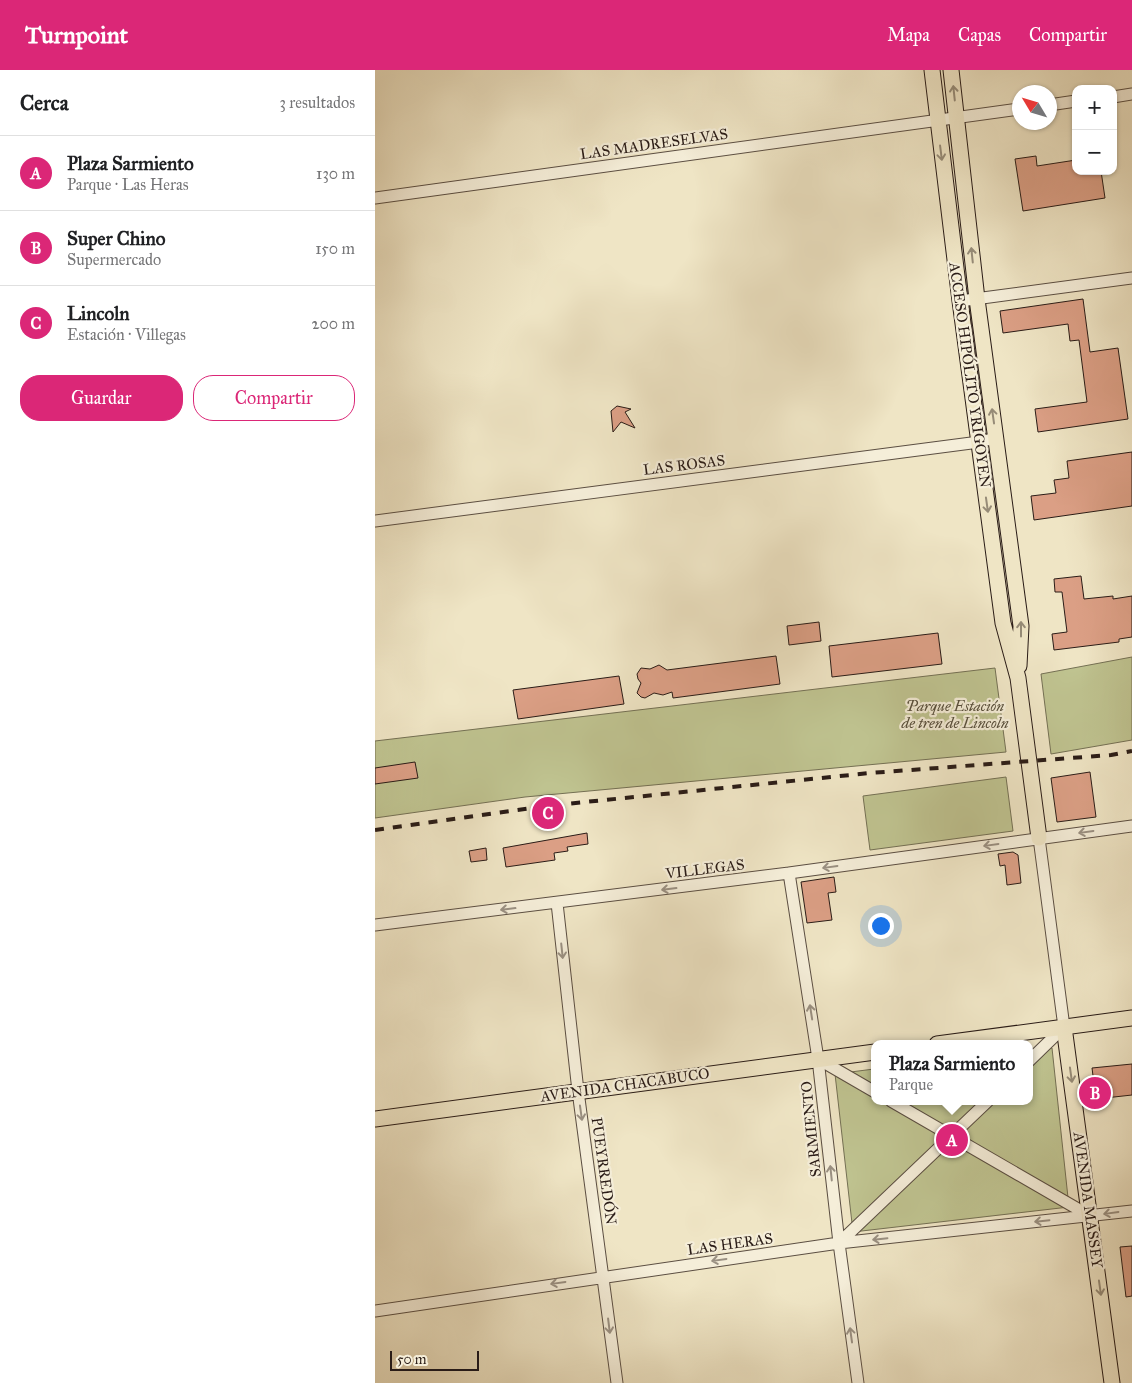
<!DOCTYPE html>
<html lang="es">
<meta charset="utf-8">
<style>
body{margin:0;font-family:"IM FELL Great Primer",serif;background:#f2f2f2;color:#202124}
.controls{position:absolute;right:15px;top:15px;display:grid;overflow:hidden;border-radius:10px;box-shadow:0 1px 4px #0004}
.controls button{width:45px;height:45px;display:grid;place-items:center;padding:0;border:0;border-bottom:1px solid #e0e0e0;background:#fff;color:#202124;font:25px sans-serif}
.compass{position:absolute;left:637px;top:15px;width:45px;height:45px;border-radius:50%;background:#fff;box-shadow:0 1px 4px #0004;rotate:308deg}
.scale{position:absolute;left:15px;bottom:12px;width:89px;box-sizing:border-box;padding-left:5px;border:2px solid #2a1c17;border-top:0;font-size:14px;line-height:18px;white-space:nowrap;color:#2a1c17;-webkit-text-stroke:4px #f5eed9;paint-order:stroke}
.you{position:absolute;left:505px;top:855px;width:18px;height:18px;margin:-12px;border:4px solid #fff;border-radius:50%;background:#1a73e8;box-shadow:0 0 0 8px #1a73e833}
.badge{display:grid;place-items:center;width:32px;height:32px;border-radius:50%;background:#db2777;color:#fff;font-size:16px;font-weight:700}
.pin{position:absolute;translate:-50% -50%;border:2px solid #fff;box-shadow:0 1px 5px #0006}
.popup{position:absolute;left:496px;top:970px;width:162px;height:65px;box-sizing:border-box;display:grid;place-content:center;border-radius:10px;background:#fff;filter:drop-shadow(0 1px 4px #0005);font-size:16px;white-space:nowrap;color:#757577}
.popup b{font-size:19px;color:#202124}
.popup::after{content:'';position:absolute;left:50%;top:100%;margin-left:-10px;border:10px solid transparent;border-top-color:#fff}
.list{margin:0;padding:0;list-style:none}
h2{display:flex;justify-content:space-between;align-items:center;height:65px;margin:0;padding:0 20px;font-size:21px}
h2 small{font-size:16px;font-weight:400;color:#757577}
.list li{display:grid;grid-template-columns:32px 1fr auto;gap:15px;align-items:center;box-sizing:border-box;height:75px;padding:0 20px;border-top:1px solid #e0e0e0}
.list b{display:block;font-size:19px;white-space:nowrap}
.list p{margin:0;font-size:16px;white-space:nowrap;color:#757577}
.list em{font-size:16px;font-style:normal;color:#757577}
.actions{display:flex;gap:10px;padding:15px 20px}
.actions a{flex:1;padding:11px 0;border:1px solid #db2777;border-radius:20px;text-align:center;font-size:18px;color:#db2777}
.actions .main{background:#db2777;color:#fff}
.map{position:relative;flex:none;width:757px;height:1313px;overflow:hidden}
header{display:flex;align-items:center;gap:30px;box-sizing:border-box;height:70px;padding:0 25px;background:#db2777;color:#fff}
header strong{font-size:24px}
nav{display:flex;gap:28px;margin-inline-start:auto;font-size:18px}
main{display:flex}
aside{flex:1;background:#fff}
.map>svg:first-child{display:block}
.green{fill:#bfc390;stroke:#747054}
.building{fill:#db9f85;stroke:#2a1c17}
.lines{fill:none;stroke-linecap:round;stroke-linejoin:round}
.minor-casing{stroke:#5b4e42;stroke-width:13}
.major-casing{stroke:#2a1c17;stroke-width:17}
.minor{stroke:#f5eed9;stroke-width:11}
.major{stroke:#efe5c5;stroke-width:15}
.rail{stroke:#2a1c17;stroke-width:4;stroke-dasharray:9 9;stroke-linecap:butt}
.oneway{stroke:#968b77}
.oneway2{stroke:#9a9082}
.labels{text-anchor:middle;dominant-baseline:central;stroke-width:4.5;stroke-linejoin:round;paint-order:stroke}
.street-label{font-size:15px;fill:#2a1c17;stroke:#f5eed9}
.park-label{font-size:15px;font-style:italic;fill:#574e3b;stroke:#f5eed9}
</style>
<header>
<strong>Turnpoint</strong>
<nav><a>Mapa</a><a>Capas</a><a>Compartir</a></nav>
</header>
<main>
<aside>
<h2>Cerca<small>3 resultados</small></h2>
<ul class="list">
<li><span class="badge">A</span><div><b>Plaza Sarmiento</b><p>Parque · Las Heras</p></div><em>130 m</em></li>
<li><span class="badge">B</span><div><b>Super Chino</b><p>Supermercado</p></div><em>150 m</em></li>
<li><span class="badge">C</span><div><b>Lincoln</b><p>Estación · Villegas</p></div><em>200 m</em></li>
</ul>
<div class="actions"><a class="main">Guardar</a><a>Compartir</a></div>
</aside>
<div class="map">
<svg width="757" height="1313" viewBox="0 0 757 1313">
<rect width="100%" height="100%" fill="#efe5c5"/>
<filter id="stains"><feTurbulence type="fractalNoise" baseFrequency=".004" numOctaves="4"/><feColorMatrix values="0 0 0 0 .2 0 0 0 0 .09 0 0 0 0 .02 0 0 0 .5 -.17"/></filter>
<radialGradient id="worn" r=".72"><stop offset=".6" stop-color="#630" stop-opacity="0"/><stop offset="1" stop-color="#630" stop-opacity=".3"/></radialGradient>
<path class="green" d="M757,587V670L676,684L666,604Z
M620,598L631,682L150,727L0,748V671Z
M631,707L638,761L495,780L488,726Z
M677,978L694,1137L478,1162L460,1004L499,999L500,1031H654L655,981Z"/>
<path class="building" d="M661,86L662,96L701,90V101H726L730,128L648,141L640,89Z
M708,229L715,282L743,278L753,349L663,362L660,339L712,332L704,270L695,271L693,254L628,263L625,241Z
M242,336L256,339L250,342L260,358L246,352L238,362L236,341Z
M757,382V436L659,450L656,426L681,423L679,410L694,408L692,391Z
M706,506L709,529L738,526V529L757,526V567L744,569V572L679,580L677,564L692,562L687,522H680L679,509Z
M444,552L446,571L414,575L412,556Z
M563,563L567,594L457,607L454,576Z
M401,586L405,614L298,628L297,622L288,625L279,623L270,628L266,627L262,623L266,613L263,609L262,604L266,598L275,599L284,595L292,600Z
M244,606L249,634L143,649L138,620Z
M40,692L43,708L0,714V698Z
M715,702L721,747L682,752L676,708Z
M212,763L213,774L192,777L193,781L179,783L180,790L131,797L128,778Z
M111,778L112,790L96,792L94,781Z
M638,782L643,785L646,813L632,815L630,795L625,796L623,784Z
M459,807L461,822L453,823L457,850L432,853L426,812Z
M757,994V1025L721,1029L717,998Z
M757,1176V1226L751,1227L745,1177Z"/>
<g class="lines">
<defs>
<path id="minor" d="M738,27L757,24
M674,35L701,31
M0,128L644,39
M585,231L757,208
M0,451L604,372L621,368
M414,803L443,989L464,1173L483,1313
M182,833L203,1021L242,1313
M0,855L414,803L757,756
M443,989L500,1022
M654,991L689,957L664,768
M516,1031L715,1146
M464,1173L613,1031
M0,1241L464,1173L757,1141"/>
<path id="major" d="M557,0L585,231L628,553L643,608L664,768
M576,0L602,229L646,556L644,596
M689,957L737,1313
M562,974L757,948
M0,1049L500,982"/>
</defs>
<use href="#minor" class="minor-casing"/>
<use href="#major" class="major-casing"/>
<use href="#minor" class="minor"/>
<use href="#major" class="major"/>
<path class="rail" d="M0,760L171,736L495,703L736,685L757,681"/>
</g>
<defs><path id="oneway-shaft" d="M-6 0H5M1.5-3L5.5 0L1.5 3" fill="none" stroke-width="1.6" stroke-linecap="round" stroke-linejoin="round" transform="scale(1.25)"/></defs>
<g class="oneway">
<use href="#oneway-shaft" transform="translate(579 23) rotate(-96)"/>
<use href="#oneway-shaft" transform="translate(566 83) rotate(83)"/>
<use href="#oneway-shaft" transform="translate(597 185) rotate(-96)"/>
<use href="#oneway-shaft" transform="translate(618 346) rotate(-98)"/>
<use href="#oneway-shaft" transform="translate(612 435) rotate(82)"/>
<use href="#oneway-shaft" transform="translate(646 559) rotate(-90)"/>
<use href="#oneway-shaft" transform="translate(696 1005) rotate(82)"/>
<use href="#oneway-shaft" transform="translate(725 1218) rotate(82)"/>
</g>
<g class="oneway2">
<use href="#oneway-shaft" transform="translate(711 762) rotate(172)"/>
<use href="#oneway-shaft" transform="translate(616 775) rotate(172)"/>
<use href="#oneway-shaft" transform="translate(455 797) rotate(172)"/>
<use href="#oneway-shaft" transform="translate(294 819) rotate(173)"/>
<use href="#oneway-shaft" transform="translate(133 839) rotate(173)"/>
<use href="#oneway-shaft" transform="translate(187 881) rotate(84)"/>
<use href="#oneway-shaft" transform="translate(436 942) rotate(-99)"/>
<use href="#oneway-shaft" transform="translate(206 1043) rotate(82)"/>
<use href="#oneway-shaft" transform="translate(456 1103) rotate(-96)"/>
<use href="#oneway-shaft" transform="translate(736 1143) rotate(172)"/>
<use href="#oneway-shaft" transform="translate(667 1151) rotate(174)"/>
<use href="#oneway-shaft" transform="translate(505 1169) rotate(174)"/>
<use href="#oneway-shaft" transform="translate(344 1190) rotate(172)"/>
<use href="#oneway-shaft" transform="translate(183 1213) rotate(172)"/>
<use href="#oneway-shaft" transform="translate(234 1256) rotate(83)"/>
<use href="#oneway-shaft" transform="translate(476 1265) rotate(-98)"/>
</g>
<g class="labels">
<g class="street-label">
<text transform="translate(279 74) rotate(-8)">LAS MADRESELVAS</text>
<text transform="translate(595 305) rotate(82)">ACCESO HIPÓLITO YRIGOYEN</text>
<text transform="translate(309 395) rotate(-7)">LAS ROSAS</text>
<text transform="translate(330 799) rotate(-7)">VILLEGAS</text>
<text transform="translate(250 1015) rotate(-8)">AVENIDA CHACABUCO</text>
<text transform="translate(436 1059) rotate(-96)">SARMIENTO</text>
<text transform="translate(229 1101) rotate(82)">PUEYRREDÓN</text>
<text transform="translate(713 1130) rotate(82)">AVENIDA MASSEY</text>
<text transform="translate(355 1174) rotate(-8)">LAS HERAS</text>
</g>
<g class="park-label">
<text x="580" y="636">Parque Estación<tspan x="580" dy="17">de tren de Lincoln</tspan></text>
</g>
</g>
<rect width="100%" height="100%" filter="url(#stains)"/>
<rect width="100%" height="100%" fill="url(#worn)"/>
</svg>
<div class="controls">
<button>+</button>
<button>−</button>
</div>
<svg class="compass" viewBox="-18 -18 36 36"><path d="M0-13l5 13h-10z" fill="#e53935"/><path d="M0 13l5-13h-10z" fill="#757577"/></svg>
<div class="scale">50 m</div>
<div class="you"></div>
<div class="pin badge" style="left:577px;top:1070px">A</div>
<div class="popup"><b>Plaza Sarmiento</b>Parque</div>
<div class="pin badge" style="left:720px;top:1023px">B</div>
<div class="pin badge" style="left:173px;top:743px">C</div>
</div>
</main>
